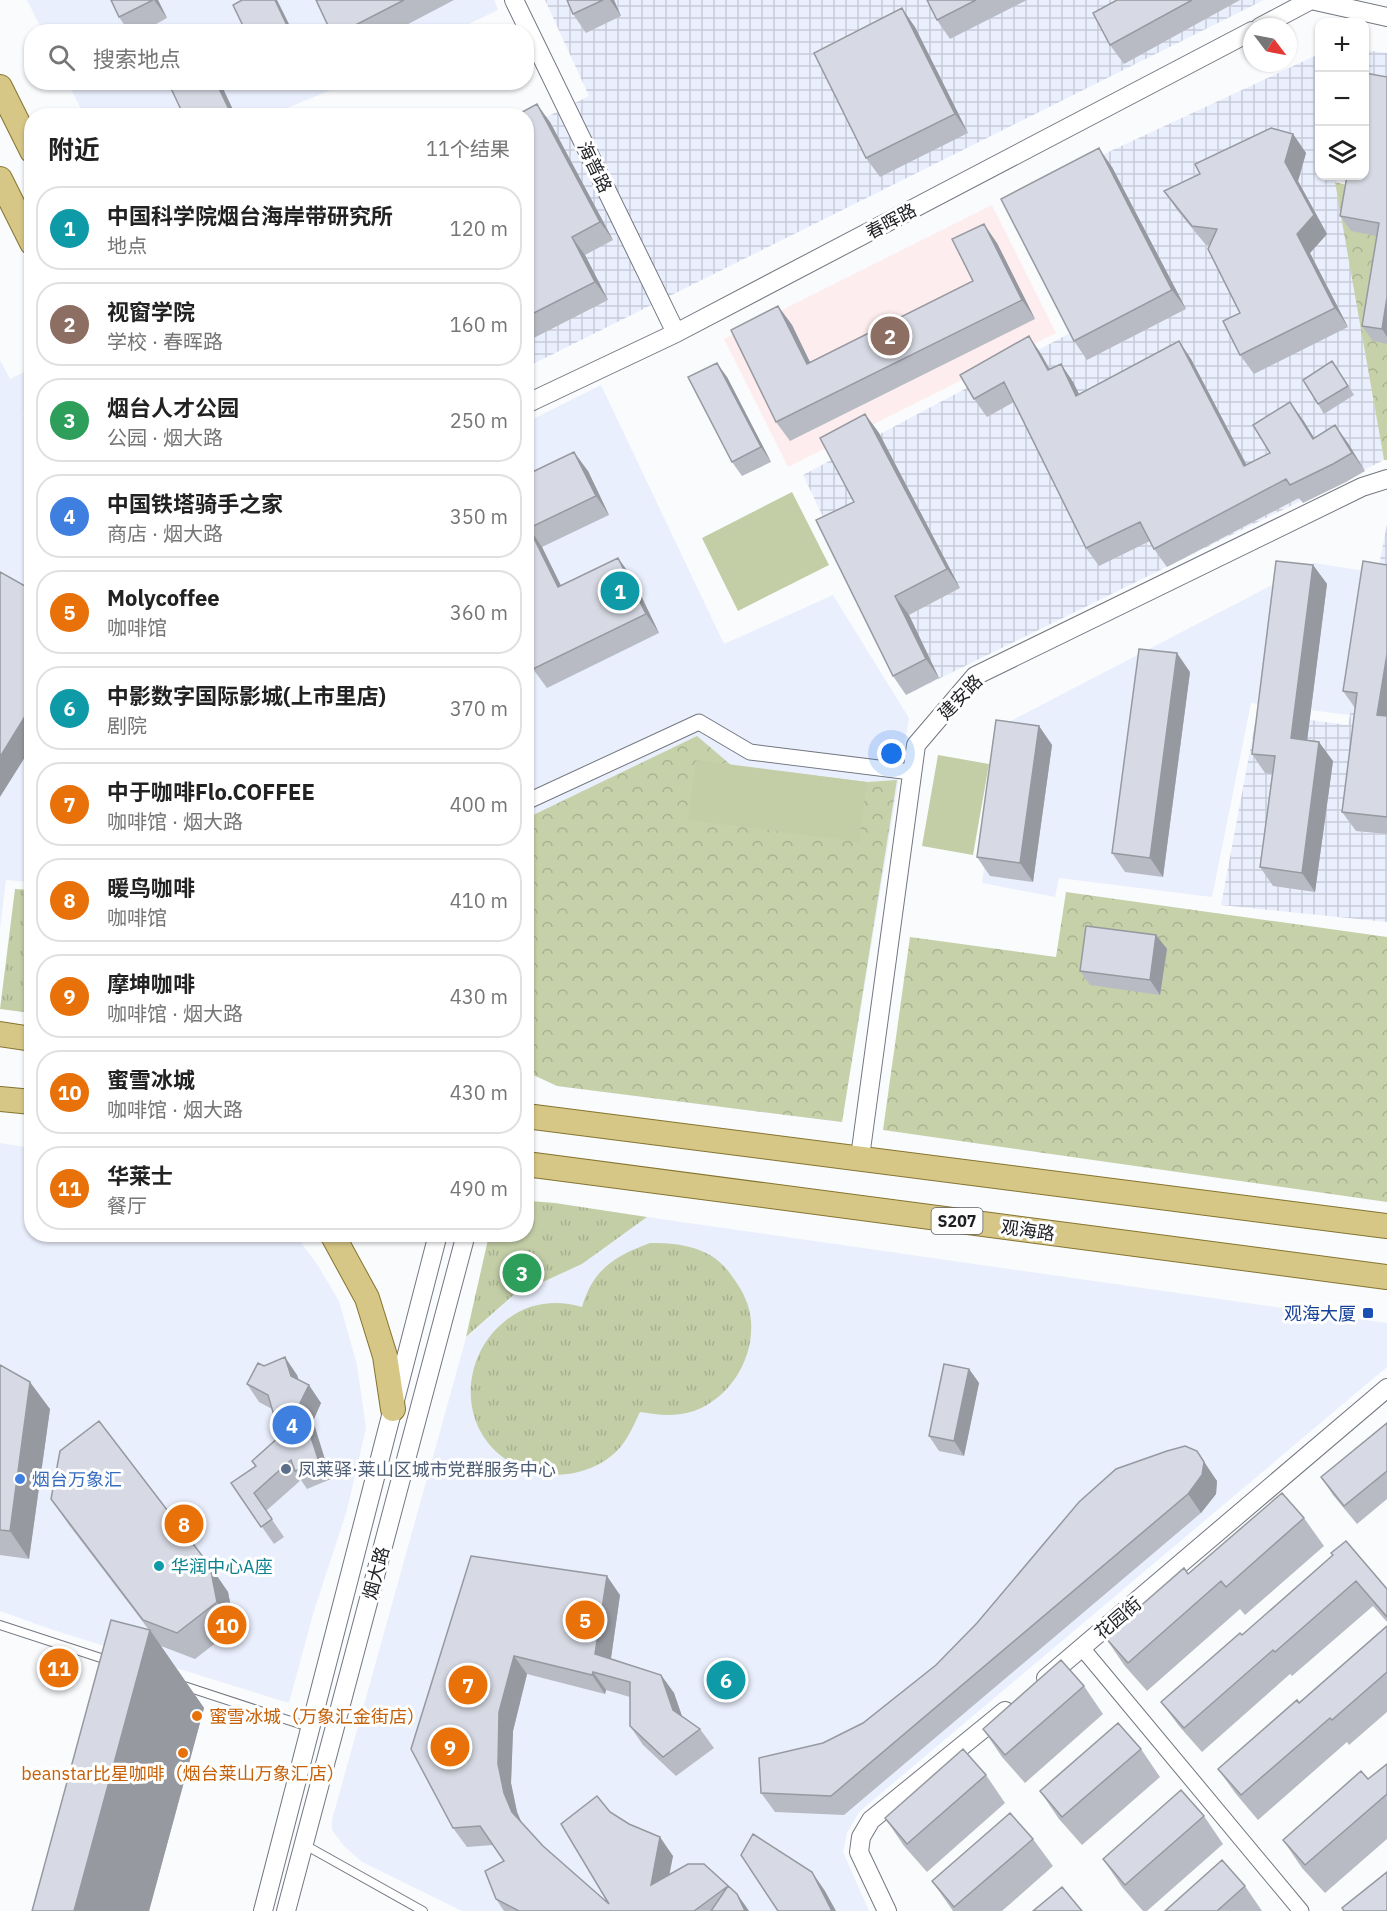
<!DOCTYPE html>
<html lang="zh">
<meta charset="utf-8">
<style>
body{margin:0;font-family:"IBM Plex Sans","Noto Sans SC",sans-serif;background:#f6f6f6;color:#222}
.controls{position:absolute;right:18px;top:18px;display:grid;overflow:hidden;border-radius:12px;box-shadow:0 2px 4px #0004}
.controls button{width:54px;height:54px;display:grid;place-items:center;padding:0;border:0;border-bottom:2px solid #e0e0e0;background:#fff;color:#222;font:30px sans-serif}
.compass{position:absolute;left:1243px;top:18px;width:54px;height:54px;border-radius:50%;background:#fff;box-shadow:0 2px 4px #0004;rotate:122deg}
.you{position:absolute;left:892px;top:754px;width:21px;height:21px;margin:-15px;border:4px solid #fff;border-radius:50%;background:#1a73e8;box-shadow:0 0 0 9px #1a73e833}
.badge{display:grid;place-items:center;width:39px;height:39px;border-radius:50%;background:#1a73e8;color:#fff;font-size:20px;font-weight:700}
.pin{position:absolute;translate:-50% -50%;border:3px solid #fff;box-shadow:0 2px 6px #0006}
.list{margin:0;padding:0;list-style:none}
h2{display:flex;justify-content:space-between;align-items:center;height:78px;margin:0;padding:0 24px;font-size:26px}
h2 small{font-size:20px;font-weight:400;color:#767676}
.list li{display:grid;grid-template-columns:39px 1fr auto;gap:18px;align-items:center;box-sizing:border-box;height:84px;margin:0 12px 12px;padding:0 12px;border:2px solid #e0e0e0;border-radius:24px}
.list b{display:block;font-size:22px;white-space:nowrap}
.list p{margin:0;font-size:20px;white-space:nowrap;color:#767676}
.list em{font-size:20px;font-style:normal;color:#767676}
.icon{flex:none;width:33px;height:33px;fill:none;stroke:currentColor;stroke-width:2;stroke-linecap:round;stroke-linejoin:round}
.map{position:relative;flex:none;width:1387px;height:1911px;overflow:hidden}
.search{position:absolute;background:#fff;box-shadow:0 2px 4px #0004;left:24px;top:24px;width:510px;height:66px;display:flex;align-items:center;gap:15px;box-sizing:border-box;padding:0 21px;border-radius:24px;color:#767676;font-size:22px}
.panel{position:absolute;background:#fff;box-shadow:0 2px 4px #0004;left:24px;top:108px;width:510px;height:1134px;border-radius:24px}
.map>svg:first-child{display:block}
.built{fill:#eaeffd}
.industrial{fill:url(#industrial-grid)}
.education{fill:#fdedee}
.grass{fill:url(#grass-tufts)}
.forest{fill:url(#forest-crowns)}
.pitch{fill:#c3cea7}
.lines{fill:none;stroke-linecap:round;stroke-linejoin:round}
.service-casing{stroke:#737780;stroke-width:10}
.minor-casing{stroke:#737780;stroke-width:17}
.tertiary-casing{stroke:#737780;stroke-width:20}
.primary-casing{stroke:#85742f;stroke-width:26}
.service{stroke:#fff;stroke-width:8}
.minor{stroke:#fff;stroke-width:15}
.tertiary{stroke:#fff;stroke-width:18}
.primary{stroke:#d7c786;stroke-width:24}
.wall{fill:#b9bbc4}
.shaded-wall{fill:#9699a0}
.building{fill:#d7dae4;stroke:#9699a0;stroke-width:1.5}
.transit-dot{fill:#1a4fb4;stroke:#fff;stroke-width:2}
.service-dot{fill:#5c6f8a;stroke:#fff;stroke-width:2}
.shop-dot{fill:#3f7fe0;stroke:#fff;stroke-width:2}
.culture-dot{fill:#0f9aa8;stroke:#fff;stroke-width:2}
.food-dot{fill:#e8710a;stroke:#fff;stroke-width:2}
.labels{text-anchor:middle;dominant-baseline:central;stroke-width:6;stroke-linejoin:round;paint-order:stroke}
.shield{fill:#fff;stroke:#626265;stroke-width:1.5}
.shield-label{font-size:16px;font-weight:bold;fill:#1e1f23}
.street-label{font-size:18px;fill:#1e1f23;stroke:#fff}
.transit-label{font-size:18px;fill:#164399;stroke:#fff;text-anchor:end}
.service-label{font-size:18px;fill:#4e5e75;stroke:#fff;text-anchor:start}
.shop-label{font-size:18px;fill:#366cbe;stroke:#fff;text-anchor:start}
.culture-label{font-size:18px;fill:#0d838f;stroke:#fff;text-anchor:start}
.food-label{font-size:18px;fill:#c56008;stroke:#fff;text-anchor:start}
</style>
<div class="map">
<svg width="1387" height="1911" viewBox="0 0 1387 1911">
<defs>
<pattern id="industrial-grid" width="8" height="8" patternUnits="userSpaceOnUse" patternTransform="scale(1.5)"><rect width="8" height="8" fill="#eaeffd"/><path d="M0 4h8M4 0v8" fill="none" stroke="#c8ccd9"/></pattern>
<pattern id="grass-tufts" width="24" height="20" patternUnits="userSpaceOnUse" patternTransform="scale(1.5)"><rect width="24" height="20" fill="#c3cea7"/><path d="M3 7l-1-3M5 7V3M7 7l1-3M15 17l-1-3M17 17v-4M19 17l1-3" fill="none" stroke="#a7b08f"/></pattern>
<pattern id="forest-crowns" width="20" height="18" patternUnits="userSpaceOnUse" patternTransform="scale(1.5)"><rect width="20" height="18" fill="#c6d1a9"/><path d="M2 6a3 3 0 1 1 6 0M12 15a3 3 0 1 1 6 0" fill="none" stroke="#aab391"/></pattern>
</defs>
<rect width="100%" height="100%" fill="#fafbfd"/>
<path class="built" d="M27,0H494L498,10L454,31L43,32Z
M68,83H348L282,110L284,116L84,115Z
M0,360L10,379L32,368L31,410L23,415L32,431L31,882L6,880L0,929Z
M601,385L724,644L833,595L909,718L842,1122L557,1086L527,1072V422Z
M1314,563L1378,573L1350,715L1251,703L1212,897L1059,878L1055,897L982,883L1005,724Z
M0,1143L31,1148L32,1234L295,1235L317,1264L339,1301L357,1365L366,1428L347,1510L313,1614L289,1703L53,1630L0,1611Z
M647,1217L1387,1323V1367L859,1812L847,1833L843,1852L869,1911H462L362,1862L344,1846L332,1830V1820L466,1338L518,1291L545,1281L582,1264Z"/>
<path class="industrial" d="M545,0H1264L527,367L526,127L589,96Z
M1364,50L1387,53V151L1365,146Z
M1319,54L1320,176H1335L1384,460L908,694L803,475L1072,332L1014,196Z
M1387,524V922L1221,905L1257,713L1348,725Z"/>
<path class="education" d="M992,205L1056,333L788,467L724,339Z"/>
<path class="grass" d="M15,889L31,890V1013L0,1009Z
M531,1201L555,1203L647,1217L582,1264L545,1281L518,1291L466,1337L489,1235L526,1234L527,1202Z
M650,1243C670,1243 686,1244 704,1252C716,1257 727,1268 734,1279C743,1291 750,1306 751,1321C754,1359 730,1398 694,1411C676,1417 658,1415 640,1412C632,1429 625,1446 610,1457C580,1480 534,1481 504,1458C457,1424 462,1355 505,1321C527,1303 555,1299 582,1307C593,1269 615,1256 650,1243Z"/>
<path class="forest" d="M1387,157V460H1384L1335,182L1358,188L1364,176Z
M697,736L731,765L867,782L897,780L842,1122L557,1086L527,1072V818Z
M1066,892L1387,937V1202L883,1130L910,937L1056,957Z"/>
<path class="pitch" d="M792,492L829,565L738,611L702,538Z
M938,755L989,764L973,855L922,846Z
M696,760L867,782L859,842L688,820Z"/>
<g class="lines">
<defs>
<path id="service" d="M0,1625L110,1661
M181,1685L309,1727
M305,1845L423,1911"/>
<path id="minor" d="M526,802L699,722L750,752L911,772
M1082,1648L1301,1911"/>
<path id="tertiary" d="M514,0L676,333
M1260,27L1311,0L1387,17
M526,404L676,333L1252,31
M860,1157L916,745L975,676L1362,487L1387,479
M1046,1678L1387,1388
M263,1911L438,1234
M286,1911L466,1234
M887,1911L859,1852L861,1837L871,1820L1005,1711"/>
<path id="primary" d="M0,87L32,151
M0,179L32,243
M0,1034L32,1039
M0,1099L32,1102
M526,1116L1387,1226
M526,1164L1387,1277
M332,1234L367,1298L385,1356L393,1409"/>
</defs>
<use href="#service" class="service-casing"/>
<use href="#minor" class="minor-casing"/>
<use href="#tertiary" class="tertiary-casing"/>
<use href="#primary" class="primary-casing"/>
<use href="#service" class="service"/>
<use href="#minor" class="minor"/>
<use href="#tertiary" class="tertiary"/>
<use href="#primary" class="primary"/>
</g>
<path class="wall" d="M111,0H158L167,18L142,32H129L119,17Z
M316,0H454L393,32H331Z
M567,0H614L621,16L586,33L573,14Z
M927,0H1027L950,39L937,20Z
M1117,0H1240L1124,64L1110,45Z
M915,27L968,133L880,177L866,158Z
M1387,77V344L1373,341L1362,326L1377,236L1351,231L1340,216Z
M145,82H166L151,90Z
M526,116L550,122L613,240L585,255L608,300L526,342Z
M1293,134L1306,153L1298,181L1327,234L1310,253L1348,327L1254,374L1240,355V313L1209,245H1206L1177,210L1164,191Z
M1112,167L1186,309L1087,360L1074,341Z
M997,243L1035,319L790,441L776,422L778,306L792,325L810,362L973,281Z
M1029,336L1041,354L1050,369L1061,364L1073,382L1079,394L1179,341L1191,359L1247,465L1270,453L1303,420L1314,438L1335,425L1365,471L1346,482L1303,503L1299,498L1167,567L1154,549L1150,541L1099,566L1086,548L1014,402L987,417L974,399Z
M1339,371L1354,395L1324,414L1318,404Z
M727,377L771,462L742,476L732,462Z
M865,414L879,433L960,588L909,615L939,678L906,695L893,676L854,502Z
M588,471L609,515L542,547L561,586L632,577L659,633L547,688L533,669L526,475Z
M1313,565L1327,584L1307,740L1333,761L1315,892L1273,886L1260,867L1272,774L1265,773L1252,754Z
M1387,565V834L1356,831L1342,812L1355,708L1343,691Z
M1190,672L1163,877L1125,872L1112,853Z
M1039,726L1052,745L1033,882L990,876L977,857Z
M1156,935L1167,949L1160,995L1090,985L1080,971Z
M0,1365L50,1409L29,1559L0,1555Z
M264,1366L297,1375L299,1380L321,1403L313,1421L331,1479L307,1489L301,1480L266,1511L284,1537L274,1544L231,1483L255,1466L252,1461L280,1436L272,1409L259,1402L247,1384Z
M969,1369L979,1383L964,1456L939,1451L929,1436Z
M1387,1423V1499L1357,1524L1333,1495L1321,1477Z
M1185,1446L1217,1481L1216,1494L1201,1513L844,1815L775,1812L761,1793L823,1743L863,1723L936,1665Z
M51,1499L210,1566L228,1592L235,1628L195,1659L161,1646L157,1641L204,1708L149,1911H32L149,1630L69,1525Z
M1304,1518L1324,1546L1245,1615L1240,1609L1147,1691L1124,1665L1105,1637L1188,1574Z
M1333,1555L1387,1589V1622L1373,1606L1292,1676L1290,1674L1202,1752L1179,1726L1161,1702L1242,1635Z
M471,1556L620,1595L611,1658L661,1675L674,1693L682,1716L700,1729L714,1748L676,1776L643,1745L630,1726V1697L606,1690L605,1694L527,1674L513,1731L511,1783L517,1812L522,1823L543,1846L609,1904L610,1812L673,1856L669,1874L688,1864L737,1894L749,1911H504L496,1899L504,1861L493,1845L467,1847L453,1828Z
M1387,1626V1712L1349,1745L1347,1742L1258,1820L1236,1794L1218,1769L1299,1703Z
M1084,1686L1103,1714L1025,1783L1002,1757L983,1729Z
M1141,1749L1160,1777L1082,1845L1059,1819L1040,1791Z
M1387,1764V1839L1325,1893L1302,1868L1283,1840L1368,1779Z
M986,1775L1005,1803L927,1872L904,1846L885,1818Z
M1204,1816L1223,1844L1147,1911H1143L1122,1887L1103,1859Z
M1033,1839L1053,1866L1002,1911H953L932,1881Z
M1245,1886L1262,1911H1165Z"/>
<path class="shaded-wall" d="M154,0H158L167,18Z
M275,0H277L293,32H290Z
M610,0H614L621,16Z
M902,8L915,27L968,133L955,114Z
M216,82H220L236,116H232Z
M537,104L550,122L613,240L600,222Z
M1293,134L1306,153L1298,181L1327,234L1310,253L1348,327L1335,308L1297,234L1285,162Z
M1099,148L1112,167L1186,309L1172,290Z
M984,224L997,243L1035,319L1022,300Z
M572,237L585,255L608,300L595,282Z
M1387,297V337L1382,329Z
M778,306L792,325L820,383L807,364Z
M1029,336L1041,354L1060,389L1048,370Z
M1179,341L1191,359L1257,485L1244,466Z
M717,363L727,377L771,462L761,447Z
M1061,364L1073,382L1089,414L1076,396Z
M1290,402L1303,420L1326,457L1313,439Z
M865,414L879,433L960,588L947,569Z
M1335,425L1348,443L1365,471L1352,453Z
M574,452L588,471L609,515L596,496Z
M529,528L542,547L571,606L558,587Z
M618,558L632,577L659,633L646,614Z
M1313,565L1327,584L1305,757L1291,738Z
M895,596L909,615L939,678L926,659Z
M1177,653L1190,672L1163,877L1150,858Z
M1387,654V729L1377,715Z
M32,705V746L0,797V757Z
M1039,726L1052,745L1033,882L1020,863Z
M1319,742L1333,761L1315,892L1302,873Z
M1156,935L1167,949L1160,995L1150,980Z
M285,1357L297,1375L303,1394L291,1376Z
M969,1369L979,1383L964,1456L954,1441Z
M30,1382L50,1409L29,1559L10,1531Z
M309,1385L321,1403L313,1421L331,1479L319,1462L300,1403Z
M1197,1451L1217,1481L1216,1494L1201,1513L1188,1494Z
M210,1566L228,1592L235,1628L217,1602Z
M607,1576L620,1595L609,1672L595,1654Z
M150,1630L204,1708L149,1911H74Z
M514,1656L527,1674L513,1731L511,1783L517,1812L525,1831L512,1812L504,1793L498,1764L499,1712Z
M593,1672L606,1690L605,1694L592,1675Z
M661,1675L674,1693L686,1728L673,1710Z
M660,1837L673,1856L664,1903L651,1885Z
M812,1872L825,1891L836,1911H832Z
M737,1894L749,1911H745Z"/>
<path class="building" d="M111,0H153L119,17Z
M242,0H275L290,32H246L233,5Z
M316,0H404L342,32H331Z
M567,0H603L573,14Z
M927,0H976L937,20Z
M1117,0H1192L1110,45L1093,13Z
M902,8L955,114L866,158L814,53Z
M188,25L191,32H174Z
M1365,73L1387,77V297L1382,329L1362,326L1379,223L1340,216L1347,176H1365Z
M168,82H216L232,116H184Z
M537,104L600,222L572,237L595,282L526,317V116H515Z
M1271,128L1293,134L1285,162L1314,215L1297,234L1335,308L1240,355L1223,321L1240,313L1208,249L1217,229L1192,226L1164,191L1200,174L1195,164Z
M1099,148L1172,290L1074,341L1001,199Z
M984,224L1022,300L776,422L731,330L778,306L807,364L973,281L952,239Z
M1029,336L1048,370L1061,364L1076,396L1179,341L1244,466L1270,453L1253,425L1290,402L1313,439L1335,425L1352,453L1333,464L1290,485L1286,479L1154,549L1140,522L1086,548L1004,382L974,399L960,375Z
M1332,361L1348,386L1318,404L1303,380Z
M717,363L761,447L732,462L688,377Z
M865,414L947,569L895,596L926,659L893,676L816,520L854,502L820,438Z
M574,452L596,496L529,528L558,587L618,558L646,614L533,669L526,655V475Z
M1276,561L1313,565L1291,738L1319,742L1302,873L1260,867L1275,756L1252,754Z
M1363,561L1387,565V654L1377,715L1387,716V817L1342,812L1357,693L1343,691Z
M0,572L32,590V705L0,757Z
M1139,649L1177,653L1150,858L1112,853Z
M996,720L1039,726L1020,863L977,857Z
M1086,926L1156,935L1150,980L1080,971Z
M285,1357L291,1376L309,1385L300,1403L319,1462L295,1471L291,1460L254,1493L272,1519L261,1527L231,1483L256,1466L252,1461L280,1436L268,1395L247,1384L258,1363L264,1366Z
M944,1364L969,1369L954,1441L929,1436Z
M0,1365L30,1382L10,1531L0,1530Z
M99,1421L210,1566L217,1602L177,1633L143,1620L51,1499L60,1451Z
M1387,1423V1471L1344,1506L1321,1477Z
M1185,1446L1197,1451L1204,1462L1202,1475L1188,1494L831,1796L761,1793L759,1758L823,1743L863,1723L936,1665L977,1623L1079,1502L1116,1469L1167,1451Z
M1282,1493L1304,1518L1226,1587L1221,1581L1128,1663L1105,1637L1184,1568L1188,1574Z
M1346,1541L1387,1589V1617L1356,1581L1275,1652L1273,1650L1184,1728L1161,1702L1240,1633L1242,1635L1333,1555L1331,1553Z
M471,1556L607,1576L595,1654L661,1675L673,1710L700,1729L663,1757L630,1726V1682L593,1672L592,1675L514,1656L499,1712L498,1764L504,1793L512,1812L543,1846L609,1904L561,1824L597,1796L610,1812L629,1824L660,1837L651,1885L688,1864H704L737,1894L745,1911H711L728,1886L694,1911H519L496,1899L485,1871L504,1861L480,1826L453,1828L411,1749Z
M111,1620L150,1630L74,1911H32Z
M1387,1626V1672L1332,1720L1330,1718L1241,1795L1218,1769L1297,1700L1299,1703Z
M1061,1660L1084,1686L1005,1755L983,1729Z
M1118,1723L1141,1749L1062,1817L1040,1791Z
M963,1749L986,1775L907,1844L885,1818Z
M1387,1764V1794L1305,1865L1283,1840L1361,1771L1368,1779Z
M1181,1790L1204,1816L1125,1885L1103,1859Z
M1010,1813L1033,1839L954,1907L932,1881Z
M753,1834L812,1872L832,1911H778L741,1855Z
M1222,1860L1245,1886L1217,1911H1165Z
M1387,1872V1911H1344L1342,1908Z
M1062,1887L1082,1911H1033Z"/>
<rect class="transit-dot" x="1362" y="1307" width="12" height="12" rx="3"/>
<circle class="service-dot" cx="286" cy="1469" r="6"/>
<circle class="shop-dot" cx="20" cy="1479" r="6"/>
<circle class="culture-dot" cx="159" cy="1566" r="6"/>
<g class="food-dot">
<circle cx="197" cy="1716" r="6"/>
<circle cx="183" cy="1753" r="6"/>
</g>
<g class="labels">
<rect class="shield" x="931.5" y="1208" width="51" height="26" rx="4.5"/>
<g class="shield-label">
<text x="957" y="1221">S207</text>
</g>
<g class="street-label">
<text transform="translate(595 167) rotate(64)">海普路</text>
<text transform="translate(891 221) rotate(-28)">春晖路</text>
<text transform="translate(960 697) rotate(-46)">建安路</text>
<text transform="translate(1028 1230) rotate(8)">观海路</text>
<text transform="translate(376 1573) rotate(-75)">烟大路</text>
<text transform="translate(1118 1618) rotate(-40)">花园街</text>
</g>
<g class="transit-label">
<text x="1356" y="1313">观海大厦</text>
</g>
<g class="service-label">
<text x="298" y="1469">凤莱驿·莱山区城市党群服务中心</text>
</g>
<g class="shop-label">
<text x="32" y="1479">烟台万象汇</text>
</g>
<g class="culture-label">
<text x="171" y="1566">华润中心A座</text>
</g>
<g class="food-label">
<text x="209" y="1716">蜜雪冰城（万象汇金街店）</text>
<text x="183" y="1773" text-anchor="middle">beanstar比星咖啡（烟台莱山万象汇店）</text>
</g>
</g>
</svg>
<div class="controls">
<button>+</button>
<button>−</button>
<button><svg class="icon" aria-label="layers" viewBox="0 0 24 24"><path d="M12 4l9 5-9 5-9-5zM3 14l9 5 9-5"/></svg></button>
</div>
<svg class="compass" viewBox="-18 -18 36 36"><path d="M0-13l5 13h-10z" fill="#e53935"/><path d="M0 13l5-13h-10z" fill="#767676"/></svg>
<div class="you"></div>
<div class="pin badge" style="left:620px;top:591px;background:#0f9aa8">1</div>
<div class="pin badge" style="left:890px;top:336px;background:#8d6e63">2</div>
<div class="pin badge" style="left:522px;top:1273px;background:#2e9e5b">3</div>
<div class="pin badge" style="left:292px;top:1425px;background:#3f7fe0">4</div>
<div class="pin badge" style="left:585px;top:1620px;background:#e8710a">5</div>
<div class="pin badge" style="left:726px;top:1680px;background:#0f9aa8">6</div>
<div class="pin badge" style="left:468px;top:1685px;background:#e8710a">7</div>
<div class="pin badge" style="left:184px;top:1524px;background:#e8710a">8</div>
<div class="pin badge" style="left:450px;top:1747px;background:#e8710a">9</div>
<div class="pin badge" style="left:227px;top:1625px;background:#e8710a">10</div>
<div class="pin badge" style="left:59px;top:1668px;background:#e8710a">11</div>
<div class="search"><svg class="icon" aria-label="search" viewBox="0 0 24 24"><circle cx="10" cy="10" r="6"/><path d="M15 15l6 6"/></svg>搜索地点</div>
<section class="panel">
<h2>附近<small>11个结果</small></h2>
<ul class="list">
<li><span class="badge" style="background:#0f9aa8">1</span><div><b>中国科学院烟台海岸带研究所</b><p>地点</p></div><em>120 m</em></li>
<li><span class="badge" style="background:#8d6e63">2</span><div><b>视窗学院</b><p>学校 · 春晖路</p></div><em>160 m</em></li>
<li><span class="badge" style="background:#2e9e5b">3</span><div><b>烟台人才公园</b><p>公园 · 烟大路</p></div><em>250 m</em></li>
<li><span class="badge" style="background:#3f7fe0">4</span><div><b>中国铁塔骑手之家</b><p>商店 · 烟大路</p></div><em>350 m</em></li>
<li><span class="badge" style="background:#e8710a">5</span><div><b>Molycoffee</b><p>咖啡馆</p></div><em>360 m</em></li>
<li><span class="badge" style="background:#0f9aa8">6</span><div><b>中影数字国际影城(上市里店)</b><p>剧院</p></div><em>370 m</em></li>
<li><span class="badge" style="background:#e8710a">7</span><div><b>中于咖啡Flo.COFFEE</b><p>咖啡馆 · 烟大路</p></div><em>400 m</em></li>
<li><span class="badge" style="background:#e8710a">8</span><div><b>暖鸟咖啡</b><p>咖啡馆</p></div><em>410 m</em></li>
<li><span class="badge" style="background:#e8710a">9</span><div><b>摩坤咖啡</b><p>咖啡馆 · 烟大路</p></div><em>430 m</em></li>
<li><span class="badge" style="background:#e8710a">10</span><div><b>蜜雪冰城</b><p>咖啡馆 · 烟大路</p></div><em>430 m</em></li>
<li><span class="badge" style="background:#e8710a">11</span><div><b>华莱士</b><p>餐厅</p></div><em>490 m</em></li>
</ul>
</section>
</div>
